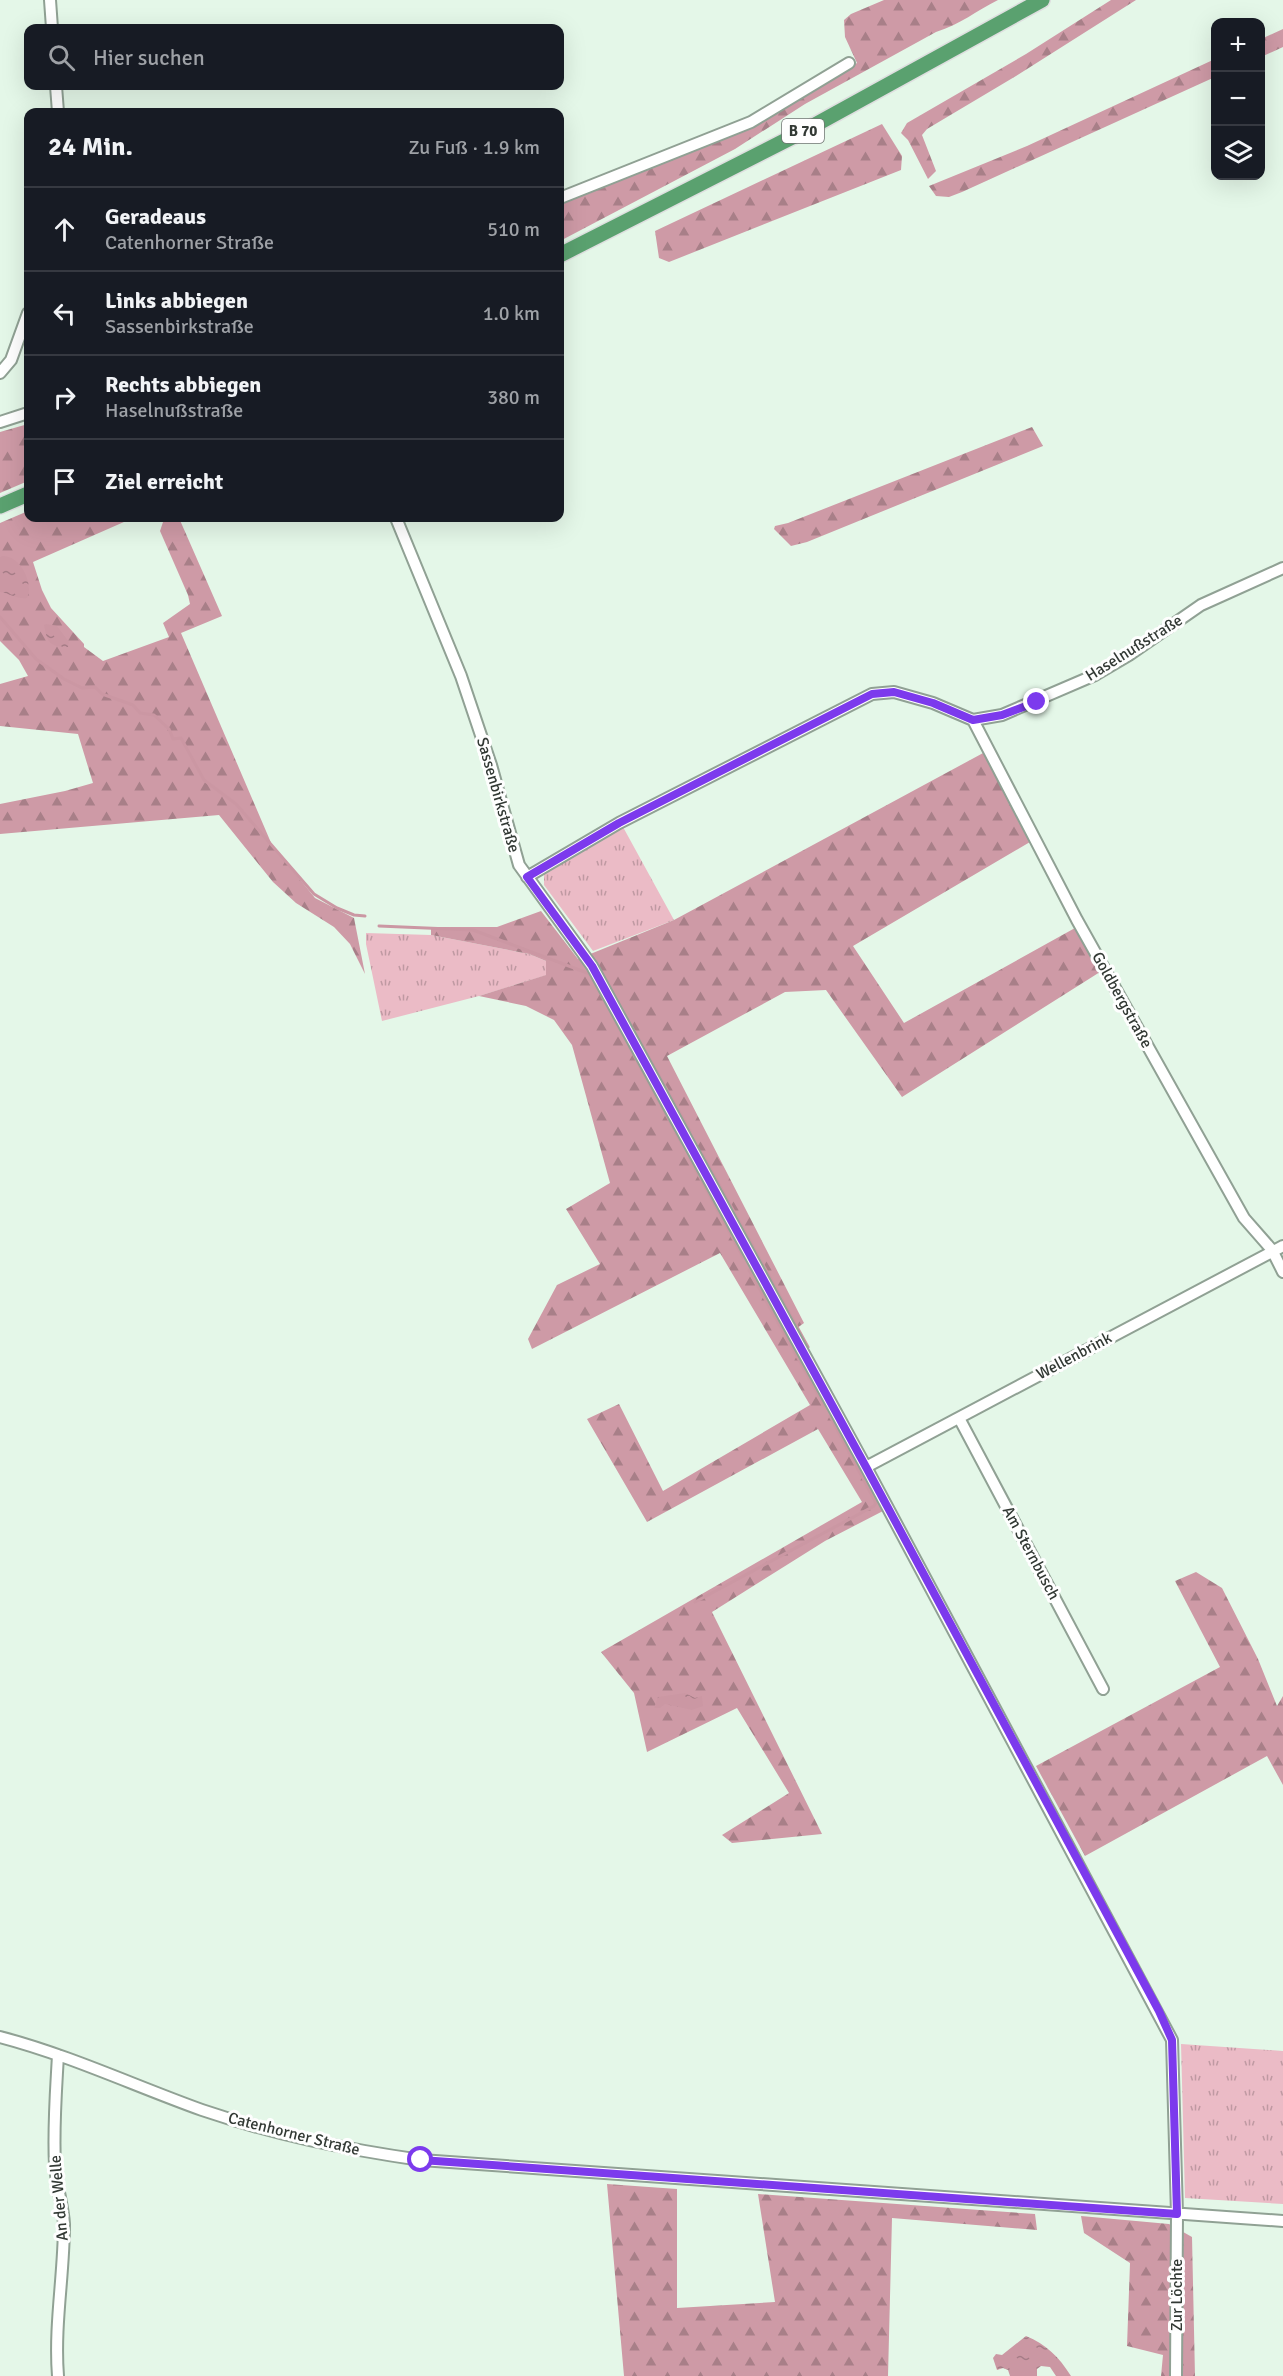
<!DOCTYPE html>
<html lang="de">
<meta charset="utf-8">
<style>
body{margin:0;font-family:Signika,sans-serif;background:#20242c;color:#f1f3f6}
.controls{position:absolute;right:18px;top:18px;display:grid;overflow:hidden;border-radius:12px;box-shadow:0 6px 24px #0002}
.controls button{width:54px;height:54px;display:grid;place-items:center;padding:0;border:0;border-bottom:2px solid #363941;background:#171b24;color:#f1f3f6;font:30px sans-serif}
.stop{position:absolute;width:18px;height:18px;margin:-14px;border:4px solid #7c3aed;border-radius:50%;background:#fff}
.stop.end{background:#7c3aed;border-color:#fff;box-shadow:0 2px 6px #0008}
.list{margin:0;padding:0;list-style:none}
h2{display:flex;justify-content:space-between;align-items:center;height:78px;margin:0;padding:0 24px;font-size:26px}
h2 small{font-size:20px;font-weight:400;color:#9ea1a6}
.list li{display:grid;grid-template-columns:39px 1fr auto;gap:18px;align-items:center;box-sizing:border-box;height:84px;padding:0 24px;border-top:2px solid #363941}
.list b{display:block;font-size:22px;white-space:nowrap}
.list p{margin:0;font-size:20px;white-space:nowrap;color:#9ea1a6}
.list em{font-size:20px;font-style:normal;color:#9ea1a6}
.icon{flex:none;width:33px;height:33px;fill:none;stroke:currentColor;stroke-width:2;stroke-linecap:round;stroke-linejoin:round}
.map{position:relative;flex:none;width:1283px;height:2376px;overflow:hidden}
.search{position:absolute;background:#171b24;box-shadow:0 6px 24px #0002;left:24px;top:24px;width:540px;height:66px;display:flex;align-items:center;gap:15px;box-sizing:border-box;padding:0 21px;border-radius:12px;color:#9ea1a6;font-size:22px}
.panel{position:absolute;background:#171b24;box-shadow:0 6px 24px #0002;left:24px;top:108px;width:540px;height:414px;border-radius:12px}
.map>svg:first-child{display:block}
.grass{fill:url(#grass-tufts)}
.forest{fill:url(#forest-firs)}
.water{fill:url(#water-ripples)}
.lines{fill:none;stroke-linecap:round;stroke-linejoin:round}
.stream{stroke:#cb97a3;stroke-width:3}
.minor-casing{stroke:#90a194;stroke-width:14}
.highway-casing{stroke:#dedfdf;stroke-width:18}
.minor{stroke:#fff;stroke-width:10}
.highway{stroke:#5aa16f;stroke-width:15}
.route{stroke:#7c3aed;stroke-width:8}
.labels{text-anchor:middle;dominant-baseline:central;stroke-width:6;stroke-linejoin:round;paint-order:stroke}
.shield{fill:#fefefe;stroke:#6f7471;stroke-width:1.5}
.shield-label{font-size:15px;font-weight:bold;fill:#323934}
.street-label{font-size:16px;fill:#323934;stroke:#fefefe}
</style>
<div class="map">
<svg width="1283" height="2376" viewBox="0 0 1283 2376">
<defs>
<pattern id="grass-tufts" width="24" height="20" patternUnits="userSpaceOnUse" patternTransform="scale(1.5)"><rect width="24" height="20" fill="#ebbbc6"/><path d="M3 7l-1-3M5 7V3M7 7l1-3M15 17l-1-3M17 17v-4M19 17l1-3" fill="none" stroke="#bf99a2"/></pattern>
<pattern id="forest-firs" width="22" height="20" patternUnits="userSpaceOnUse" patternTransform="scale(1.5)"><rect width="22" height="20" fill="#ce9aa6"/><path d="M5 1l3.5 6h-7zM16 11l3.5 6h-7z" fill="#a87f88"/></pattern>
<pattern id="water-ripples" width="26" height="14" patternUnits="userSpaceOnUse" patternTransform="scale(1.5)"><rect width="26" height="14" fill="#cb97a3"/><path d="M2 4q2-2 4 0t4 0M15 11q2-2 4 0t4 0" fill="none" stroke="#a57c86"/></pattern>
</defs>
<rect width="100%" height="100%" fill="#e4f7e8"/>
<path class="grass" d="M623,827L674,920L593,951L544,885V872Z
M366,933L431,935L529,954L546,961L547,975L479,996L382,1021L366,944Z
M1181,2044L1283,2051V2204L1185,2198Z"/>
<path class="forest" d="M884,0H998C976,11 961,24 936,32L805,104L735,149L560,241V202L754,124L857,63L845,37L844,20L851,14Z
M1111,0H1136L1016,76L927,129L922,135L936,171L928,179L908,140L901,133L907,123L1026,54Z
M1283,29V47L1261,57V39Z
M1215,59V77L962,192L949,197L936,196L929,186L1027,146Z
M882,124L902,156L901,170L669,262L659,258L655,231Z
M28,424V481L0,493V432Z
M1032,427L1043,446L807,542L791,546L774,529L775,526L788,523Z
M28,511V518H133L33,562L42,590L51,608L84,644V647L103,661L169,637L163,623L190,604L188,595L160,531L164,519L179,518L222,616L181,633L272,845L315,898L354,918L365,974L350,944L334,927L296,903L273,882L219,815L0,834V804L65,791L93,783L78,734L0,726V684L28,676L19,660L0,641V523Z
M985,752L1030,842L853,946L904,1023L1075,928L1100,972L902,1097L826,990L785,992L667,1056L804,1323L786,1336L863,1469L883,1511L825,1541L712,1612L822,1834L732,1843L722,1835L789,1793L737,1708L647,1752L634,1693L601,1652L862,1502L818,1429L647,1522L587,1419L619,1404L663,1491L810,1405L720,1253L532,1349L528,1339L557,1285L600,1264L566,1209L610,1183L572,1045L554,1020L526,1006L479,996L546,975V961L529,954L431,935V927H497L541,911L578,959L674,920Z
M1196,1572L1222,1588L1258,1659L1277,1706L1283,1696V1785L1267,1756L1085,1856L1036,1766L1220,1667L1175,1581Z
M607,2184L677,2189V2308L775,2302L758,2194L1035,2214L1037,2230L892,2218L888,2376H624Z
M1081,2216L1169,2224L1192,2237L1195,2376H1161L1163,2355L1127,2346L1130,2263L1084,2233Z"/>
<path class="water" d="M3,556C21,556 34,584 27,598C18,600 9,593 0,592V557Z
M46,624L57,626L69,642L68,647C49,647 47,642 44,625Z
M685,1693L695,1698L702,1696L703,1706L692,1710L665,1704L660,1708H654L658,1697Z
M1026,2336C1046,2344 1059,2357 1071,2376H1056L1050,2367L1041,2366L1037,2369V2376H1010L1008,2370L1003,2368L997,2370L993,2358L996,2354L1002,2355Z"/>
<g class="lines">
<path class="stream" d="M0,617L36,659L64,679L82,688L95,687L102,694L133,705L140,713L154,715L169,729L173,739L181,738L204,780L236,804L314,894L337,908L354,915L365,916
M379,926L473,930L590,974L681,1142
M570,927L600,970L619,1004
M625,1015L690,1131
M703,1155L808,1347
M689,1157L743,1257
M749,1270L824,1405
M695,1602L874,1506L876,1503L830,1416"/>
<defs>
<path id="minor" d="M50,0L52,28
M56,86L58,112
M560,198L751,122L849,63
M0,373L11,360L28,313
M0,422L28,413
M396,518L461,676L491,765L519,865L592,966L866,1467L1172,2040L1177,2214L1176,2376
M973,720L1077,920L1244,1218L1272,1250L1283,1272
M527,877L619,823L872,694L894,692L933,703L973,720L1002,715L1095,675L1129,655L1201,605L1283,568
M959,1418L1103,1689
M866,1467L1283,1246
M0,2037C69,2055 135,2086 202,2110C276,2135 344,2149 421,2160L1283,2221
M58,2376C54,2325 64,2275 64,2224C63,2205 56,2185 55,2165C53,2128 56,2092 58,2055"/>
<path id="highway" d="M560,255L804,131L1042,0
M0,506L28,494"/>
</defs>
<use href="#minor" class="minor-casing"/>
<use href="#highway" class="highway-casing"/>
<use href="#minor" class="minor"/>
<use href="#highway" class="highway"/>
</g>
<g class="lines">
<path class="route" d="M421,2160L1177,2214L1172,2040L1159,2011L866,1467L592,966L527,877L619,823L872,694L894,692L933,703L973,720L1002,715L1037,702"/>
</g>
<g class="labels">
<rect class="shield" x="782" y="119" width="42" height="24" rx="4.5"/>
<g class="shield-label">
<text x="803" y="131">B 70</text>
</g>
<g class="street-label">
<text transform="translate(1134 648) rotate(-32)">Haselnußstraße</text>
<text transform="translate(498 795) rotate(74)">Sassenbirkstraße</text>
<text transform="translate(1122 1000) rotate(61)">Goldbergstraße</text>
<text transform="translate(1074 1356) rotate(-28)">Wellenbrink</text>
<text transform="translate(1031 1553) rotate(62)">Am Sternbusch</text>
<text transform="translate(294 2134) rotate(14)">Catenhorner Straße</text>
<text transform="translate(59 2198) rotate(-95)">An der Welle</text>
<text transform="translate(1177 2295) rotate(-90)">Zur Löchte</text>
</g>
</g>
</svg>
<div class="controls">
<button>+</button>
<button>−</button>
<button><svg class="icon" aria-label="layers" viewBox="0 0 24 24"><path d="M12 4l9 5-9 5-9-5zM3 14l9 5 9-5"/></svg></button>
</div>
<div class="stop" style="left:421px;top:2160px"></div>
<div class="stop end" style="left:1037px;top:702px"></div>
<div class="search"><svg class="icon" aria-label="search" viewBox="0 0 24 24"><circle cx="10" cy="10" r="6"/><path d="M15 15l6 6"/></svg>Hier suchen</div>
<section class="panel">
<h2>24 Min.<small>Zu Fuß · 1.9 km</small></h2>
<ul class="list">
<li><svg class="icon" aria-label="ahead" viewBox="0 0 24 24"><path d="M12 20V5M6 11l6-6 6 6"/></svg><div><b>Geradeaus</b><p>Catenhorner Straße</p></div><em>510 m</em></li>
<li><svg class="icon" aria-label="left" viewBox="0 0 24 24"><path d="M17 20v-9H6M10 6l-5 5 5 5"/></svg><div><b>Links abbiegen</b><p>Sassenbirkstraße</p></div><em>1.0 km</em></li>
<li><svg class="icon" aria-label="right" viewBox="0 0 24 24"><path d="M7 20v-9h11M14 6l5 5-5 5"/></svg><div><b>Rechts abbiegen</b><p>Haselnußstraße</p></div><em>380 m</em></li>
<li><svg class="icon" aria-label="arrive" viewBox="0 0 24 24"><path d="M6 21V4h12l-3 4 3 4H6"/></svg><div><b>Ziel erreicht</b></div></li>
</ul>
</section>
</div>
